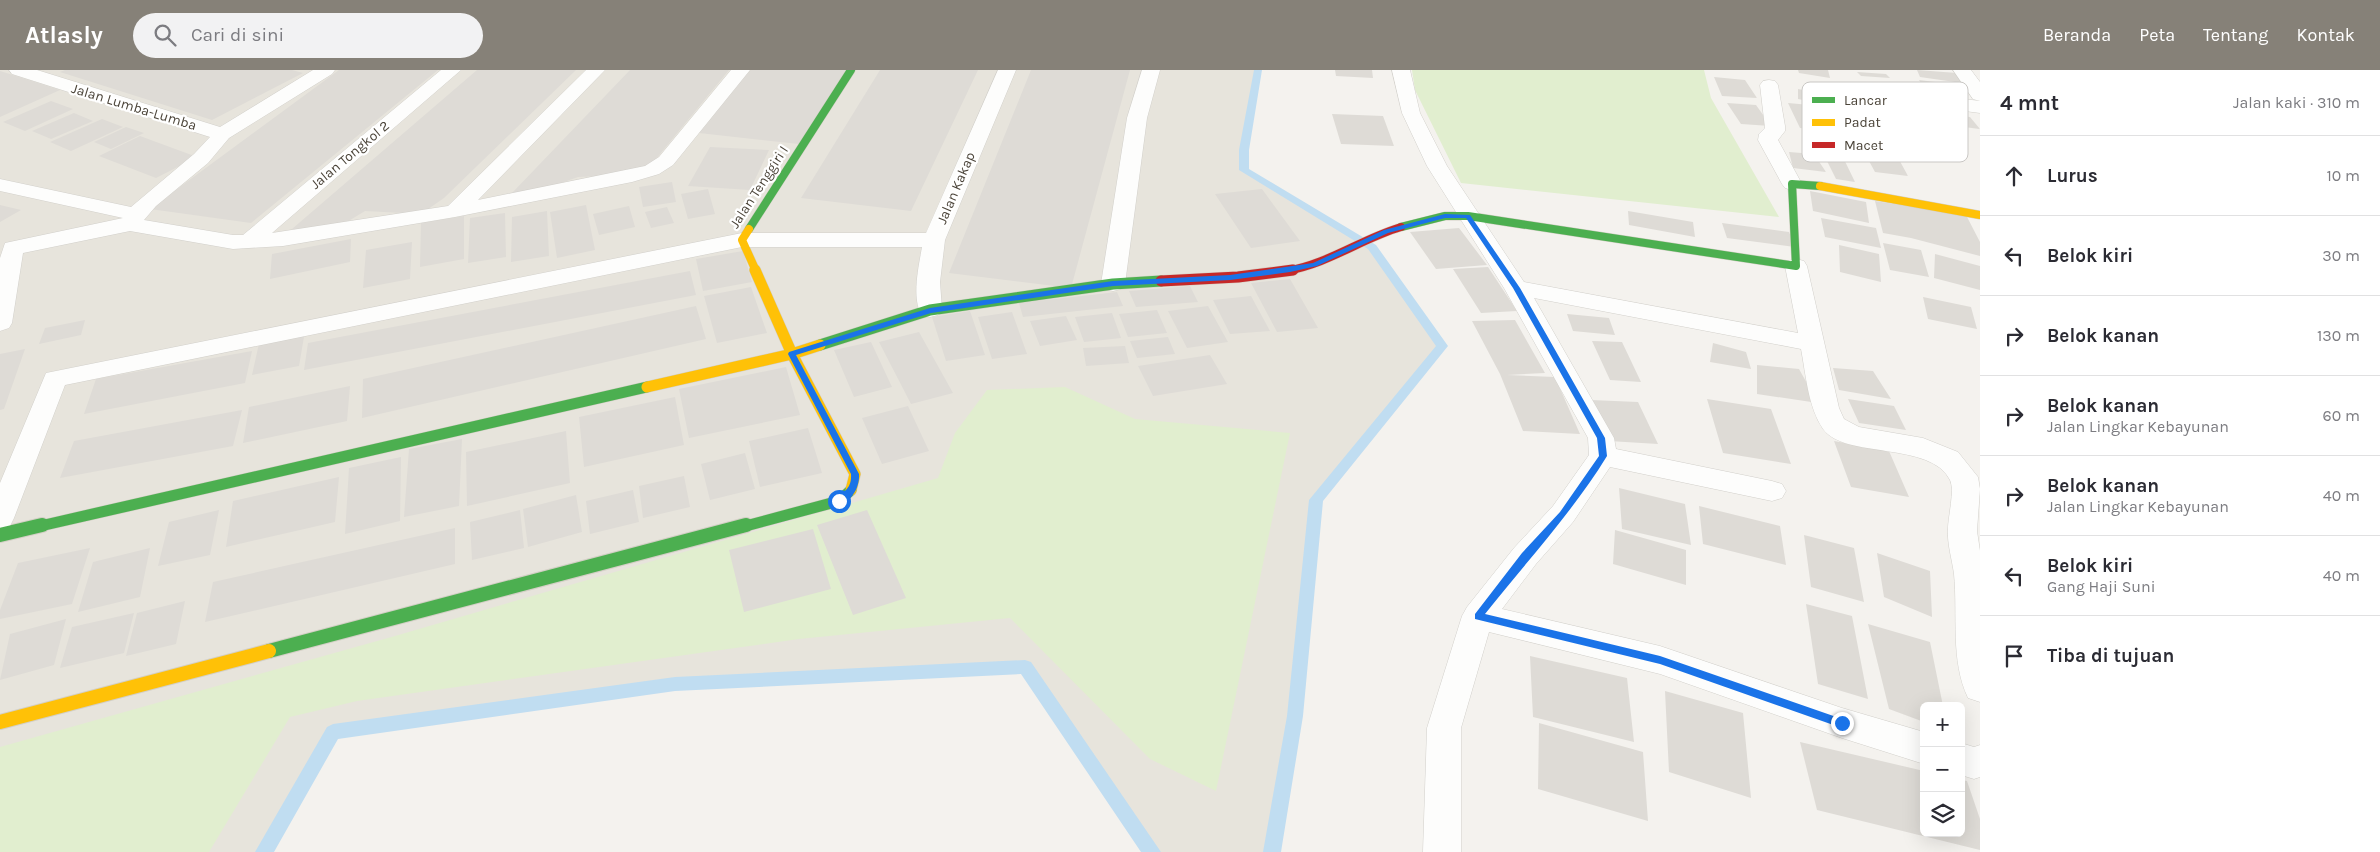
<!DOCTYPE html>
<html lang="id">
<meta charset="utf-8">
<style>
body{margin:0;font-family:Karla,sans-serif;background:#f2f2f3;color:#2b2b33}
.controls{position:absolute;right:15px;bottom:15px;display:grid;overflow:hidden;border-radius:8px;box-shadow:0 5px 20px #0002}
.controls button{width:45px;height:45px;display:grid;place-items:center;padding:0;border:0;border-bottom:1px solid #e1e1e2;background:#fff;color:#2b2b33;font:25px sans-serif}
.stop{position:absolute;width:15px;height:15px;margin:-11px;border:4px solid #1a73e8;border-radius:50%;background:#fff}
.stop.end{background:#1a73e8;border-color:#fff;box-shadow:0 1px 5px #0008}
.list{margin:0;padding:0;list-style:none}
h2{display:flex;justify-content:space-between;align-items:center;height:65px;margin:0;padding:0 20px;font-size:21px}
h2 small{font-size:16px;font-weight:400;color:#7c7c81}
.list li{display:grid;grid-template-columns:32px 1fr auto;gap:15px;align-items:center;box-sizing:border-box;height:80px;padding:0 20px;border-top:1px solid #e1e1e2}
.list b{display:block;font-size:19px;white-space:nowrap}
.list p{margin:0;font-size:16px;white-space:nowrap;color:#7c7c81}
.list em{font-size:16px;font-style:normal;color:#7c7c81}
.icon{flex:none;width:28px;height:28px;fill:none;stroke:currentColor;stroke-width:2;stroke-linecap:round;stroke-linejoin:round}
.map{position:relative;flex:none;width:1980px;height:782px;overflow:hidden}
header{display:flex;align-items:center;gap:30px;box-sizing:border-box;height:70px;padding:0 25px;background:#868178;color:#fff}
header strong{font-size:24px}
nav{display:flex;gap:28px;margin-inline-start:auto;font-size:18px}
.search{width:350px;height:45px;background:#f2f2f3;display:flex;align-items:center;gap:12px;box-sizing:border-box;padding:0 18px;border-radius:28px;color:#7c7c81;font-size:19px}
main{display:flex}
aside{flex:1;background:#fff}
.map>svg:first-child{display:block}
.residential{fill:#e7e4dc}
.green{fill:#e1eecf}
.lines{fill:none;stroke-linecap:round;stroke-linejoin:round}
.stream{fill:#c0ddf1;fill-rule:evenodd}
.building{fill:#dedbd6}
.street-casing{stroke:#d2d0cb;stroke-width:1}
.fast-far2-casing{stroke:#d3cfc5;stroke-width:9}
.fast-far1-casing{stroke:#d3cfc5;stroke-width:12}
.fast-casing{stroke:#d3cfc5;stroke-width:16}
.slow-far2-casing{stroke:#d3cfc5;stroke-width:9}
.slow-far1-casing{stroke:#d3cfc5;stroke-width:12}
.slow-casing{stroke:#d3cfc5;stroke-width:16}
.jam-far1-casing{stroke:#d3cfc5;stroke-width:9}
.jam-casing{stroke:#d3cfc5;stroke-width:12}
.street{fill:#fdfdfc;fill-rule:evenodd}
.fast-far2{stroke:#4caf50;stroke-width:8}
.fast-far1{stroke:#4caf50;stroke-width:11}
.fast{stroke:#4caf50;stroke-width:14}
.slow-far2{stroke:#ffc107;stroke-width:8}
.slow-far1{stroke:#ffc107;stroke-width:11}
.slow{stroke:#ffc107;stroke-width:14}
.jam-far1{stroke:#c62828;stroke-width:8}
.jam{stroke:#c62828;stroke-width:11}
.route{fill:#1a73e8}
.labels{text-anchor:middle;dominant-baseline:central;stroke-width:4.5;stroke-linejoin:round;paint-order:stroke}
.far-street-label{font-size:14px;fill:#4b4439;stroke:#fff}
.key{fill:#fff;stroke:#c9c7c4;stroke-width:1}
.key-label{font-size:14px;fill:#4b4439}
</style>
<header>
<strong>Atlasly</strong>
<div class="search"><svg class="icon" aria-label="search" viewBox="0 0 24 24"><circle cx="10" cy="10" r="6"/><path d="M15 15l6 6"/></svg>Cari di sini</div>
<nav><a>Beranda</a><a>Peta</a><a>Tentang</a><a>Kontak</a></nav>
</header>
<main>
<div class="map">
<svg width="1980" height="782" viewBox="0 0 1980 782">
<rect width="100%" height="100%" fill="#f4f2ee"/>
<path class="residential" d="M0,0H1258L1244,80V100L1372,177L1442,276L1316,430L1295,646L1272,782H1152L1024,597L675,614L334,662L264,782H0Z"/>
<path class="green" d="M1412,0H1704L1711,28L1779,147L1461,113L1415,20Z
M1065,317L1135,349L1290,363L1216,721L1150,689L1010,548L799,569L357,631L290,647L209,782H0V677L395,566L938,408L955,363L987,320Z"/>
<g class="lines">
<path class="stream" d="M1254,0H1262L1249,80V99L1376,175L1448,276L1323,431L1303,646L1281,782H1263L1287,646L1309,430L1436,276L1368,179L1239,100V80Z
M1025,590L1031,592L1161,782H1141L1021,604L675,621L338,669L274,782H255L327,657L333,654L675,607Z"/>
</g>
<path class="building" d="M65,0H292L303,3L212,50L60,2Z
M339,0H438L251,153L150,139Z
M477,0H576L444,128L421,144L365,141L337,158L292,159Z
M630,0H729L651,95L601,106L578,107L544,119L512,123Z
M749,0H847L799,74L699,63Z
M880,0H978L911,141L801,128Z
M1031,0H1130L1071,218L949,203Z
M1335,0H1372L1373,8L1336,6Z
M1798,0H1828L1830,8L1799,3Z
M1917,0L1957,3L1962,13L1920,7Z
M0,1L16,6L60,20L0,47Z
M1857,2L1886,4L1890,8L1861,6Z
M1714,7L1745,10L1757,28L1722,26Z
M1919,10L1951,14L1960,29L1928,25Z
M1798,19L1848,29L1849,39L1798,29Z
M51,31L73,39L25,61L3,52Z
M1727,33L1756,35L1771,56L1741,54Z
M1788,33L1821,36L1834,62L1800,58Z
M74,43L93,51L51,69L32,61Z
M1332,44L1383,46L1394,76L1341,74Z
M1946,45L1970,47L1980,59L1956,56Z
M102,49L123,57L71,81L50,72Z
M126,57L144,63L111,79L94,72Z
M140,66L197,87L156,108L99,86Z
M1819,75L1838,77L1855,112L1836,109Z
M710,77L769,80L750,120L688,116Z
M1863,80L1896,84L1908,106L1875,102Z
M1789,82L1814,84L1826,102L1793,98Z
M672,112L676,132L643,137L639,117Z
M708,119L715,144L688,149L681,124Z
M1262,119L1300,171L1251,178L1215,124Z
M1810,121L1866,132L1869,153L1813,141Z
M1875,131L1966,145L1980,172V186L1911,168L1883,163Z
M0,135L21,140L0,152Z
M586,135L595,180L557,188L550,142Z
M629,136L635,157L599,165L593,144Z
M667,137L674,153L651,158L645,142Z
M547,141L549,186L511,192L512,147Z
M1628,141L1693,152L1695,167L1629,155Z
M505,143L506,187L468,193L470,148Z
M464,146V189L420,197L421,153Z
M1821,148L1876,158L1881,178L1825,167Z
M1722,153L1789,162L1795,177L1727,168Z
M1459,158L1487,195L1436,199L1410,162Z
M351,169L350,192L270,209L272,184Z
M412,172L410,209L363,218L366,180Z
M1883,173L1921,180L1929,207L1890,200Z
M1839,175L1879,184L1881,212L1840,202Z
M743,181L752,212L703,221L696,189Z
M1935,184L1980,196V220L1934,208Z
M1488,197L1517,241L1481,243L1453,199Z
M690,201L696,225L304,300L308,273Z
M1290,209L1318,258L1277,262L1251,213Z
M1190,216L1198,232L1136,237L1129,221Z
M751,217L767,263L717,273L704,226Z
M1117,222L1123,236L1023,247L1019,233Z
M1251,226L1270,261L1230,264L1213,230Z
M1923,227L1971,237L1977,259L1928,249Z
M696,236L706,269L362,348L363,309Z
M1208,236L1228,272L1187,278L1168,241Z
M1157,240L1167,263L1128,267L1119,244Z
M970,241L985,285L946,291L932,247Z
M1012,242L1027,284L992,289L978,247Z
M1112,243L1121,268L1084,272L1075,247Z
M1567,244L1609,248L1615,265L1573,261Z
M1066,246L1077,270L1040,276L1030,251Z
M85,250L81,265L39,274L45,258Z
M1515,250L1545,303L1507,305L1555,307L1580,364L1523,361L1500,304L1472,251Z
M305,261L299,296L252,305L260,269Z
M919,262L953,323L911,334L879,272Z
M1168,267L1175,284L1137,288L1130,271Z
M1592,271L1622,272L1641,312L1610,310Z
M871,272L892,317L854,327L834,280Z
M1713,273L1746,282L1751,299L1710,292Z
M1125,276L1129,293L1086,296L1083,278Z
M25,279L4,339L0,340V284Z
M252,281L245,313L84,344L96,309Z
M1210,285L1227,314L1153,326L1138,296Z
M1757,295L1799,299L1818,333L1757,324Z
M786,297L800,345L689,368L679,319Z
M1833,298L1873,301L1891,329L1839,320Z
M350,316L347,351L243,373L249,337Z
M675,327L684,375L584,397L579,347Z
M1707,329L1771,339L1791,394L1723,383Z
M1848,329L1894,336L1906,360L1859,353Z
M1591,330L1638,332L1658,374L1609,371Z
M908,336L929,381L882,394L862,348Z
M242,340L233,376L60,408L74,371Z
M808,358L822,403L760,417L749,371Z
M566,361L570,413L467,436L466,382Z
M462,369L459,436L404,447L409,379Z
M1834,371L1889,381L1909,427L1851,417Z
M745,383L755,419L710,430L701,394Z
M401,387L400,451L345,464L349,398Z
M684,406L690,437L643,448L639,416Z
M339,407L335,452L226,477L233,431Z
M1619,418L1685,434L1691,475L1622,459Z
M633,420L639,452L590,464L586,431Z
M576,425L582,462L528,477L523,439Z
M1699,436L1780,456L1786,495L1703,474Z
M219,440L210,485L158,496L169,452Z
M520,440L524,478L472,490L470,452Z
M867,440L906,528L853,545L817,455Z
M455,458V494L205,552L213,512Z
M813,459L831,519L744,542L729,480Z
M1615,460L1686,480V515L1613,494Z
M1804,465L1854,478L1864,532L1811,517Z
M90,478L72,534L0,549V540L18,493Z
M150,478L140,527L78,542L93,492Z
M1877,483L1930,501L1932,547L1884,527Z
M185,531L176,574L126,586L137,543Z
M1806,534L1852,546L1868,629L1818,614Z
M134,543L124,583L60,598L72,557Z
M66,549L54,595L0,610L10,564Z
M1868,554L1930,572L1943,636H1924V652L1889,639Z
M1530,586L1627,608L1634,672L1533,647Z
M1665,621L1743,643L1751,728L1669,702Z
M1539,653L1643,682L1648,751L1538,719Z
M1800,672L1924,701V763H1961V710L1967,711L1980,749V780L1817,740Z"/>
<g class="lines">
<defs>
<path id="street" d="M9,0H37L220,57L313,0H335L332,4L229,68L208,93L156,136L144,150L233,165H243L441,0H461L272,163L448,136L586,0H605L478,130L645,96L659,87L731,0H750L673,95L659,104L632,112L455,147L283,176L233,179L130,161L23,183L12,253L9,258L0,261V188L5,173L123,148L0,121V109L131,137L194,84L210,67L12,4Z
M998,0H1016L945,170L940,212L942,240L938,245L930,247L922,245C911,229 919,195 922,177H742L65,315L14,448L10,456L0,459V413L46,303L742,163H926Z
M1142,0H1160L1147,48L1125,214L1121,219L1113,221L1105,219L1101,214L1127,48Z
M1392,0H1410L1420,43L1447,96L1524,212L1798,263L1785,196L1788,191L1796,189L1804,191L1807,196L1839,338L1844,349L1859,357L1923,368L1958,382L1978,407L1980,419L1977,461L1980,481V632L1968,628C1950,590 1958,545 1954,504C1952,489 1947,474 1948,459C1948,447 1955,420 1950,410C1931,371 1844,389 1823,359C1808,337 1806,305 1801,279L1534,228L1614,368L1616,379L1772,411L1782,414L1786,421L1782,428L1772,431L1610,397L1573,452L1536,494L1502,539L1660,576L1842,638L1924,662V694L1842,668L1660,604L1489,562L1461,658V782H1423L1427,658L1462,546L1467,537L1514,478L1553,436L1589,385L1588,368L1504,218L1427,96L1402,43Z
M1953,0H1971L1980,12V31L1973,29Z
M1769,10L1775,11L1778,15L1785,56V61L1778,70L1802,114L1799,118L1792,120L1785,118L1782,114L1758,70L1759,64L1765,58L1760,15L1763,11Z
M1880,19L1980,31V43L1873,29L1871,25L1873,21Z
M1961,673L1974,677L1980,675V707L1974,709L1961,705Z"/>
<path id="fast-far2" d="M1401,157L1445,146H1468L1796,196L1792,114L1820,116
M749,159L851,0"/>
<path id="fast-far1" d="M820,275L930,240L1113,214L1161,211
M36,457L647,317
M742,457L839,431L851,420"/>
<path id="fast" d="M0,465L42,455
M269,581L746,455"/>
<path id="slow-far2" d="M1820,116L1980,145
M749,159L742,170L756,201"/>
<path id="slow-far1" d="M755,200L792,284L855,404L851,420
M647,317L792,284L820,275"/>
<path id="slow" d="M0,652L269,581"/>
<path id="jam-far1" d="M1286,201C1328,194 1361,169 1401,157"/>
<path id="jam" d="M1161,211L1238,207L1293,200"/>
</defs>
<use href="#street" class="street-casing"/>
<use href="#fast-far2" class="fast-far2-casing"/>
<use href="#fast-far1" class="fast-far1-casing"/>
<use href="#fast" class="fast-casing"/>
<use href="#slow-far2" class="slow-far2-casing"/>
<use href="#slow-far1" class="slow-far1-casing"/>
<use href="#slow" class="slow-casing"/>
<use href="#jam-far1" class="jam-far1-casing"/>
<use href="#jam" class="jam-casing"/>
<use href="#street" class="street"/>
<use href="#fast-far2" class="fast-far2"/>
<use href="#fast-far1" class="fast-far1"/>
<use href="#fast" class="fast"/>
<use href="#slow-far2" class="slow-far2"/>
<use href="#slow-far1" class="slow-far1"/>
<use href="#slow" class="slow"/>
<use href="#jam-far1" class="jam-far1"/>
<use href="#jam" class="jam"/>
</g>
<path class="route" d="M1445,144L1470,145L1520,218L1605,368L1607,386C1572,443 1526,492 1485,544L1660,586L1845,650V657L1842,658L1660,594L1475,549V544L1522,483L1560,442L1599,386L1597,368L1513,218L1466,148H1445L1388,163L1317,196L1290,202L1230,210L1113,216L931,243L796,285L859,404C860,417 851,435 836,433L834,431C843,421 852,420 851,404L788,284L789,282L930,238L1113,211L1230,205L1313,193L1384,160Z"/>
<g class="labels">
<g class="far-street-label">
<text transform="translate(134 37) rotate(17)">Jalan Lumba-Lumba</text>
<text transform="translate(350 85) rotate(-40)">Jalan Tongkol 2</text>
<text transform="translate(759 117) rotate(-57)">Jalan Tenggiri I</text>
<text transform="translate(956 118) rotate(-67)">Jalan Kakap</text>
</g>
</g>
<rect x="1802" y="12" width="166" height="80" rx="8" class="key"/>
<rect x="1812" y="27" width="23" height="6" fill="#4caf50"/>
<rect x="1812" y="49" width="23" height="7" fill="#ffc107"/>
<rect x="1812" y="72" width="23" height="6" fill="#c62828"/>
<g class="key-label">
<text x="1844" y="35">Lancar</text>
<text x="1844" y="57">Padat</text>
<text x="1844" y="80">Macet</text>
</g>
</svg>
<div class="controls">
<button>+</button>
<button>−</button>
<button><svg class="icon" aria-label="layers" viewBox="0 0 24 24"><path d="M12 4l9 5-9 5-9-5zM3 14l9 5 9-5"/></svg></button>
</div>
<div class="stop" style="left:839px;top:431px"></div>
<div class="stop end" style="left:1842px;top:653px"></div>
</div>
<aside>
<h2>4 mnt<small>Jalan kaki · 310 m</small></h2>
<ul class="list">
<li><svg class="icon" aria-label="ahead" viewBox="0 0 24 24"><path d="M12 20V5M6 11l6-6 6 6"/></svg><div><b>Lurus</b></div><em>10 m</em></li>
<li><svg class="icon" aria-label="left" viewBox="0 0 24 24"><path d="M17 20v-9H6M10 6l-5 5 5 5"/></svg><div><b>Belok kiri</b></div><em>30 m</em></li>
<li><svg class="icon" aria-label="right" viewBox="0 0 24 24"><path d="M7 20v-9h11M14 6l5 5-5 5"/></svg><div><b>Belok kanan</b></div><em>130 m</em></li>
<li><svg class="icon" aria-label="right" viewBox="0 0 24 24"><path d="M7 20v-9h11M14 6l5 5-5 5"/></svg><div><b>Belok kanan</b><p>Jalan Lingkar Kebayunan</p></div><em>60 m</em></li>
<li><svg class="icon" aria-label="right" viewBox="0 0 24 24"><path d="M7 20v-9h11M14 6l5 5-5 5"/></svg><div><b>Belok kanan</b><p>Jalan Lingkar Kebayunan</p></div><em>40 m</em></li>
<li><svg class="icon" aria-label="left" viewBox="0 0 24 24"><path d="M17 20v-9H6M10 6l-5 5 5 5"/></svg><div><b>Belok kiri</b><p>Gang Haji Suni</p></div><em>40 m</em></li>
<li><svg class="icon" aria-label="arrive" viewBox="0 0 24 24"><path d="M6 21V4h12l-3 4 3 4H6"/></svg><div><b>Tiba di tujuan</b></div></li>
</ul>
</aside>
</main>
